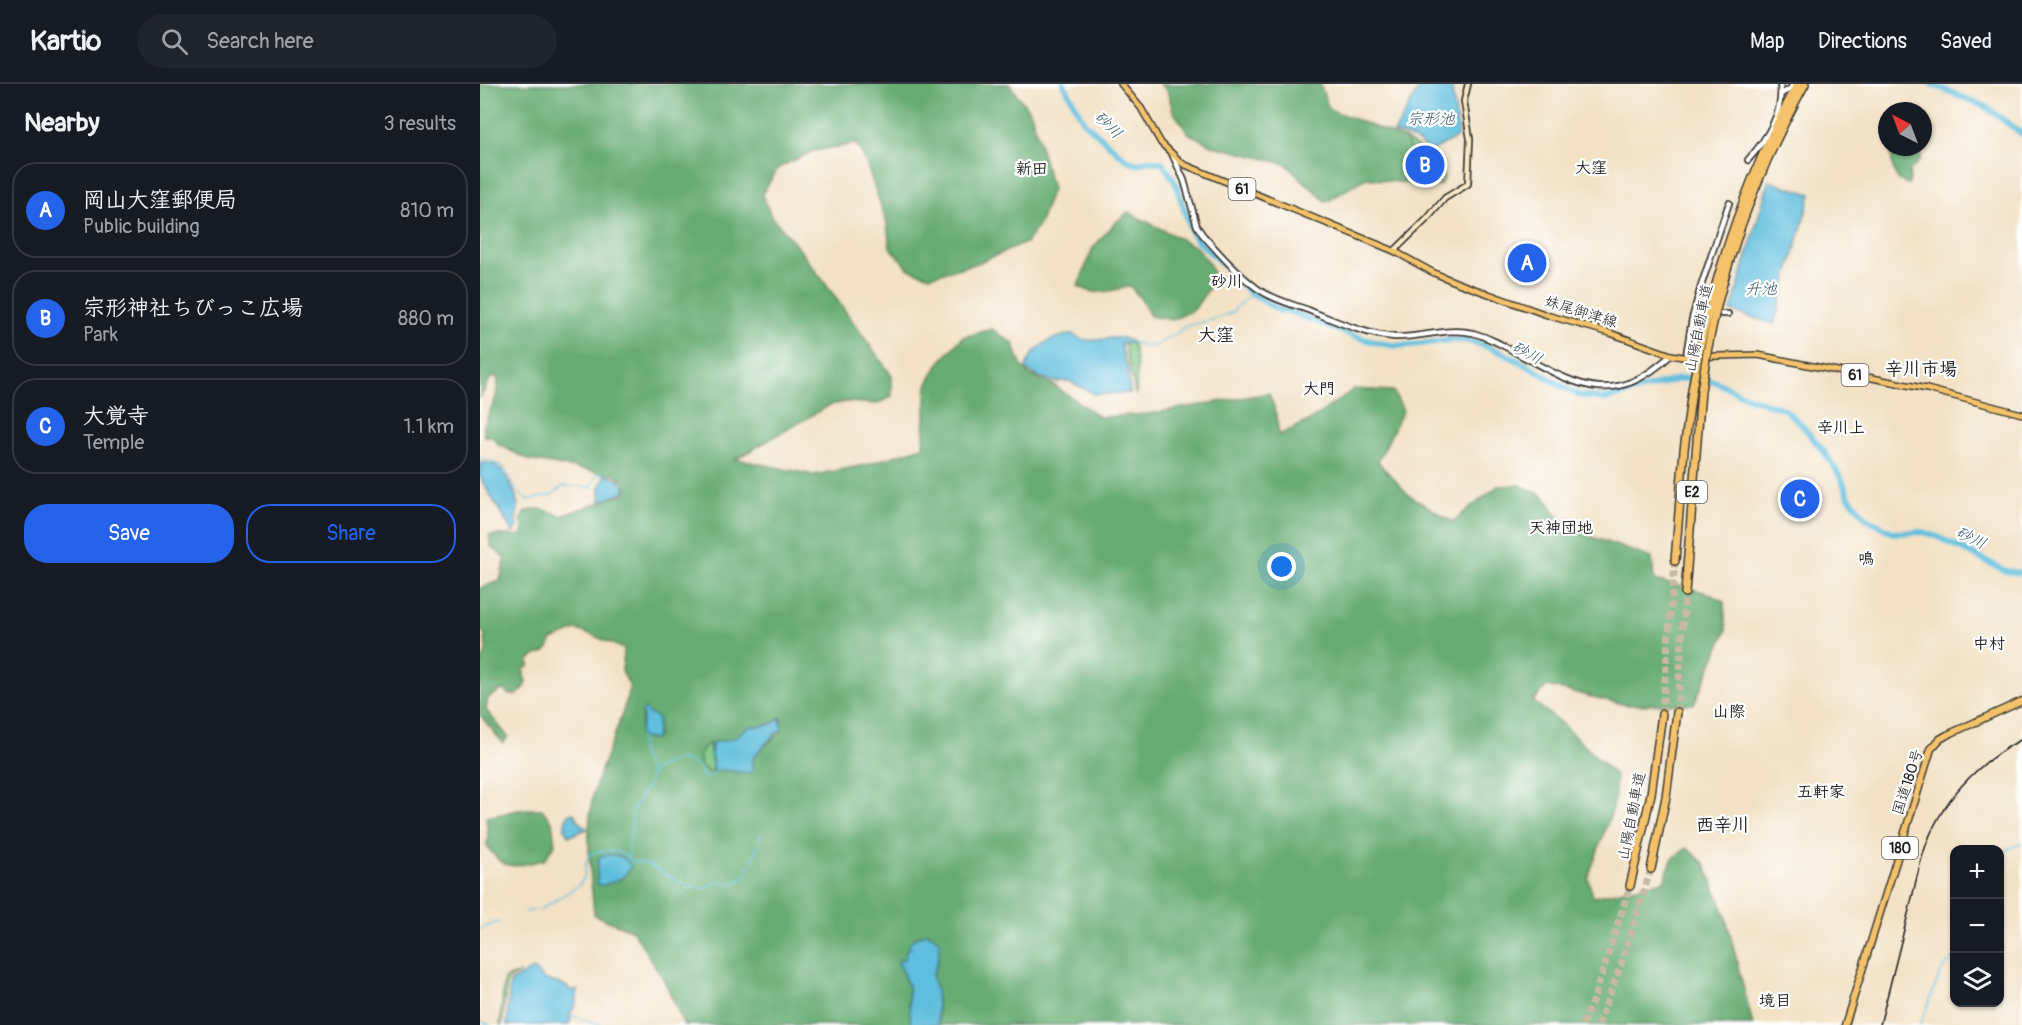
<!DOCTYPE html>
<meta charset="utf-8">
<style>
body{margin:0;font-family:Pangolin,"Klee One",sans-serif;background:#20242c;color:#f1f3f6}
.controls{position:absolute;right:18px;bottom:18px;display:grid;overflow:hidden;border-radius:12px;box-shadow:0 2px 4px #0004}
.controls button{width:54px;height:54px;display:grid;place-items:center;padding:0;border:0;border-bottom:2px solid #363941;background:#171b24;color:#f1f3f6;font:30px sans-serif}
.compass{position:absolute;left:1398px;top:18px;width:54px;height:54px;border-radius:50%;background:#171b24;box-shadow:0 2px 4px #0004;rotate:318deg}
.you{position:absolute;left:802px;top:483px;width:21px;height:21px;margin:-15px;border:4px solid #fff;border-radius:50%;background:#1a73e8;box-shadow:0 0 0 9px #1a73e833}
.badge{display:grid;place-items:center;width:39px;height:39px;border-radius:50%;background:#2563eb;color:#fff;font-size:20px;font-weight:700}
.pin{position:absolute;translate:-50% -50%;border:3px solid #fff;box-shadow:0 2px 6px #0006}
.list{margin:0;padding:0;list-style:none}
h2{display:flex;justify-content:space-between;align-items:center;height:78px;margin:0;padding:0 24px;font-size:26px}
h2 small{font-size:20px;font-weight:400;color:#9ea1a6}
.list li{display:grid;grid-template-columns:39px 1fr auto;gap:18px;align-items:center;box-sizing:border-box;height:96px;margin:0 12px 12px;padding:0 12px;border:2px solid #363941;border-radius:24px}
.list b{display:block;font-size:22px;white-space:nowrap}
.list p{margin:0;font-size:20px;white-space:nowrap;color:#9ea1a6}
.list em{font-size:20px;font-style:normal;color:#9ea1a6}
.actions{display:flex;gap:12px;padding:18px 24px}
.actions a{flex:1;padding:14px 0;border:2px solid #2563eb;border-radius:24px;text-align:center;font-size:21px;color:#2563eb}
.actions .main{background:#2563eb;color:#fff}
.icon{flex:none;width:33px;height:33px;fill:none;stroke:currentColor;stroke-width:2;stroke-linecap:round;stroke-linejoin:round}
.map{position:relative;flex:none;width:1542px;height:941px;overflow:hidden}
header{display:flex;align-items:center;gap:36px;box-sizing:border-box;height:84px;padding:0 30px;background:#171b24;border-bottom:2px solid #363941}
header strong{font-size:28px}
nav{display:flex;gap:33px;margin-inline-start:auto;font-size:21px}
.search{width:420px;height:54px;background:#20242c;display:flex;align-items:center;gap:15px;box-sizing:border-box;padding:0 21px;border-radius:33px;color:#9ea1a6;font-size:22px}
main{display:flex}
aside{flex:1;background:#171b24}
.map>svg:first-child{display:block}
.green{fill:#7ec885;stroke:#4d7250;stroke-width:1.5}
.forest{fill:#66ac72;stroke:#416447;stroke-width:1.5;fill-rule:evenodd}
.water{fill:#5fbedd;stroke:#3e6d7c;stroke-width:1.5}
.lines{fill:none;stroke-linecap:round;stroke-linejoin:round}
.stream{stroke:#5fbedd;stroke-width:1.5}
.river{stroke:#5fbedd;stroke-width:6}
.tertiary-tunnel{stroke:#c7baa3;stroke-width:4.5;stroke-dasharray:4.5 2;stroke-linecap:butt}
.motorway-tunnel{stroke:#c7baa3;stroke-width:7;stroke-dasharray:7 3.5;stroke-linecap:butt}
.tertiary-casing{stroke:#3c3a35;stroke-width:8}
.secondary-casing{stroke:#3c3a35;stroke-width:8}
.primary-casing{stroke:#3c3a35;stroke-width:8}
.trunk-casing{stroke:#3c3a35;stroke-width:9}
.motorway-casing{stroke:#3c3a35;stroke-width:10}
.tertiary{stroke:#fff;stroke-width:4.5}
.secondary{stroke:#fae7c3;stroke-width:4.5}
.primary{stroke:#f3c26a;stroke-width:5}
.trunk{stroke:#f3c26a;stroke-width:6}
.motorway{stroke:#f3c26a;stroke-width:7}
.rail{stroke:#1c1c1c;stroke-width:1.5}
.motorway-bridge-casing{stroke:#3c3a35;stroke-width:10;stroke-linecap:butt}
.motorway-bridge{stroke:#f3c26a;stroke-width:7}
.labels{text-anchor:middle;dominant-baseline:central;stroke-width:4.5;stroke-linejoin:round;paint-order:stroke}
.shield{fill:#fff;stroke:#606060;stroke-width:1.5}
.shield-label{font-size:14px;font-weight:bold;fill:#1c1c1c}
.street-label{font-size:15px;fill:#1c1c1c;stroke:#fff}
.water-label{font-size:16px;font-style:italic;fill:#375d69;stroke:#fff}
.neighbourhood-label{font-size:16px;font-weight:bold;fill:#1c1c1c;stroke:#fff}
.quarter-label{font-size:18px;font-weight:bold;fill:#1c1c1c;stroke:#fff}
</style>
<header>
<strong>Kartio</strong>
<div class="search"><svg class="icon" aria-label="search" viewBox="0 0 24 24"><circle cx="10" cy="10" r="6"/><path d="M15 15l6 6"/></svg>Search here</div>
<nav><a>Map</a><a>Directions</a><a>Saved</a></nav>
</header>
<main>
<aside>
<h2>Nearby<small>3 results</small></h2>
<ul class="list">
<li><span class="badge">A</span><div><b>岡山大窪郵便局</b><p>Public building</p></div><em>810 m</em></li>
<li><span class="badge">B</span><div><b>宗形神社ちびっこ広場</b><p>Park</p></div><em>880 m</em></li>
<li><span class="badge">C</span><div><b>大覚寺</b><p>Temple</p></div><em>1.1 km</em></li>
</ul>
<div class="actions"><a class="main">Save</a><a>Share</a></div>
</aside>
<div class="map">
<svg width="1542" height="941" viewBox="0 0 1542 941">
<rect width="100%" height="100%" fill="#fff"/>
<filter id="ink" filterUnits="userSpaceOnUse"><feTurbulence type="fractalNoise" baseFrequency=".0167" numOctaves="2"/><feDisplacementMap in="SourceGraphic" scale="12" xChannelSelector="R" yChannelSelector="G"/><feConvolveMatrix kernelMatrix="1 2 1 2 8 2 1 2 1" color-interpolation-filters="sRGB"/></filter>
<filter id="wash" filterUnits="userSpaceOnUse"><feTurbulence type="fractalNoise" baseFrequency=".008" numOctaves="4" result="noise"/><feDisplacementMap in="SourceGraphic" scale="24" xChannelSelector="R" yChannelSelector="G"/><feGaussianBlur stdDeviation="1.35" result="paint"/><feColorMatrix in="noise" values="0 0 0 0 0 0 0 0 0 0 0 0 0 0 0 0 0 1.4 0 .05"/><feComposite in="paint" operator="in"/></filter>
<g filter="url(#wash)">
<rect width="100%" height="100%" fill="#f2e1c5"/>
<path class="green" d="M925,55L956,75L964,94L960,101L951,102L948,96L940,92Z
M644,259L653,260L657,283L656,312Z
M229,659L233,686L231,689L221,682L219,671L226,661Z
M40,889L27,896L22,941H20L24,895Z"/>
<path class="forest" d="M0,0H529L551,29L572,105L560,139L546,159L495,180L450,192L429,185L410,163L407,139L384,73L376,60L333,67L298,84L282,110L291,132L317,162L345,199L412,292V312L397,320L366,318L350,321L256,375L334,391L385,381L443,363L447,301L460,278L483,253L512,245L533,259L542,283L550,291L572,300L620,333L668,330L789,309L796,329L799,351L829,337L874,305L913,307L923,326L898,378L929,411L972,438L1018,402L1039,401L1063,411L1082,438L1098,448L1172,474L1174,496L1228,509L1244,518L1246,547L1214,620L1146,621L1067,602L1053,617L1081,639L1136,692L1134,721L1108,794L1113,813L1184,797L1192,775L1207,764L1225,780L1245,830L1273,941H458L457,915L452,893L458,874L460,857L447,849L436,853L426,874L418,878L428,902L431,941H204L184,896L153,847L114,831C111,791 104,748 114,708C124,672 142,639 150,603L142,587L144,565L110,550L96,546L72,556L66,568L54,572L49,576V583L44,584V592L46,597L44,604L37,611H29L23,605L8,614L6,626L28,653L23,659L0,631V582L6,568L5,551L0,544V504L20,497L25,475L11,462L9,452C20,449 30,453 41,451L44,446L41,437L44,429C59,422 65,425 81,432L143,410L147,407L145,398L135,391L49,376L19,361L12,353L4,352V341L16,313L18,294L12,292L0,314ZM162,629L169,630L178,636L177,654L167,655L160,652ZM299,634H301L300,648L276,670L272,677L273,684C259,690 244,688 232,678L230,662L232,659L253,655L273,642L280,643L296,638ZM229,659L233,686L230,688L221,682L219,671ZM119,774L131,798L127,800L117,785Z
M680,0H840L849,25L925,55L951,102L886,94L846,118L806,80L733,62L708,49L693,27L687,6Z
M1412,63H1442L1440,76L1429,88L1430,96L1428,100L1418,96C1413,86 1410,74 1412,63Z
M648,128L716,163L729,179L735,195L714,226L692,236L670,232L660,214L650,202C629,207 618,213 598,202L613,164L634,140Z
M43,725H62L72,737L75,760L64,776C34,782 26,790 7,762L8,751L6,733Z"/>
<path class="water" d="M941,0H971L979,50L976,54L947,69C943,55 924,52 914,49Z
M1289,97L1331,110L1294,240L1251,227Z
M593,250C597,253 602,256 607,256C623,258 639,248 653,259H640L648,287L650,309L614,310L589,297L575,298L557,292L547,286L546,283C553,262 572,253 593,250Z
M0,379C19,378 24,387 31,402C35,408 38,418 38,425C38,433 33,435 38,443L33,449L3,399L0,392Z
M126,391C134,394 145,395 145,407L127,415L120,416V403Z
M165,625L169,630L175,632L178,636L176,655L163,654L159,650L163,634L162,627Z
M300,633L302,646L297,648L276,670L272,677V688C259,691 246,683 234,687L231,670L232,659L253,655L268,643C280,641 292,644 300,633Z
M94,729L98,737L107,745L89,752C83,746 84,737 89,730Z
M123,771C134,770 146,771 151,783L142,794L124,801H118L117,785L119,774Z
M447,849L460,857L458,874L452,893L456,906L458,941H431L428,902L418,876H422L425,874L426,866L431,864L428,862C431,854 440,852 447,849Z
M53,885L64,895L86,902L90,906H97C99,915 95,924 89,931L91,935L89,941H27L30,898Z"/>
<g class="lines">
<path class="stream" d="M651,258C662,261 673,265 682,258C687,254 689,251 696,251L703,243L739,234L753,228L756,223L772,210
M0,374L23,382L36,406L47,416L72,411L83,402L111,403L119,388L125,391
M160,653L161,669L170,690
M152,777L170,781L203,801L222,804L227,803L236,798L252,800L265,793L273,776L281,750
M1520,778L1528,765L1542,759
M150,779L152,777L148,774C147,758 154,740 152,726L167,704L171,690L176,685L189,678L200,676L210,678L220,684L223,693L233,691L236,687
M46,828C51,825 54,827 59,826C62,825 97,803 100,800C109,791 101,778 112,769C124,767 138,764 148,774
M0,845L15,839H19
M87,930L121,941
M0,937L10,941
M1440,941L1458,895L1463,885L1474,873"/>
<path class="river" d="M584,0L604,38L644,74L656,80L669,77L683,79L696,100L711,148L717,156L750,187L770,209L799,226H806C837,237 879,257 910,261C938,265 964,251 992,258C1026,266 1067,294 1098,311L1125,315L1199,295L1218,294L1236,298L1267,313L1304,325L1320,339L1345,369L1361,394L1369,413L1386,434L1414,449L1443,448L1458,453L1526,487L1542,489
M1451,0L1506,23L1542,50"/>
</g>
</g>
<g filter="url(#ink)">
<g class="lines">
<path class="tertiary-tunnel" d="M1221,225L1242,230"/>
<path class="motorway-tunnel" d="M1197,628L1205,509
M1182,630L1195,477
M1102,941L1115,911L1150,802
M1118,941L1141,881L1171,785"/>
<defs>
<path id="tertiary" d="M1301,10L1310,5L1313,0
M693,72L704,96L717,142L722,150C739,169 757,190 778,205C792,215 811,220 828,226C856,237 885,251 915,253C941,254 967,243 993,249C1011,254 1026,263 1042,272C1101,304 1135,323 1191,271
M1268,76C1286,56 1304,28 1300,0
M1242,230H1248
M1206,272L1212,235L1221,202L1249,119"/>
<path id="secondary" d="M914,167L947,135L965,114L988,100L990,55L984,17L988,0"/>
<path id="primary" d="M641,0L661,24L681,59L703,80L914,167L954,189L978,199L1070,232L1130,249L1191,271L1203,273L1278,271L1447,305L1542,330"/>
<path id="trunk" d="M1365,941L1451,665L1460,655L1467,651L1542,617"/>
<path id="motorway" d="M1219,267C1240,173 1271,84 1318,0
M1227,268C1245,173 1278,85 1325,0
M1195,477L1204,366L1212,306
M1205,509L1221,307
M1171,785L1186,713L1197,628
M1150,802L1171,710L1182,630"/>
</defs>
<use href="#tertiary" class="tertiary-casing"/>
<use href="#secondary" class="secondary-casing"/>
<use href="#primary" class="primary-casing"/>
<use href="#trunk" class="trunk-casing"/>
<use href="#motorway" class="motorway-casing"/>
<use href="#tertiary" class="tertiary"/>
<use href="#secondary" class="secondary"/>
<use href="#primary" class="primary"/>
<use href="#trunk" class="trunk"/>
<use href="#motorway" class="motorway"/>
<path class="rail" d="M1400,941C1409,905 1418,870 1427,834C1433,812 1437,789 1444,767C1460,717 1497,679 1542,655"/>
<defs>
<path id="motorway-bridge" d="M1212,306L1219,267
M1221,307L1227,268"/>
</defs>
<use href="#motorway-bridge" class="motorway-bridge-casing"/>
<use href="#motorway-bridge" class="motorway-bridge"/>
</g>
</g>
<g class="labels">
<g class="shield">
<rect x="748.5" y="94" width="27" height="22" rx="4.5"/>
<rect x="1361.5" y="280" width="27" height="22" rx="4.5"/>
<rect x="1197" y="397" width="30" height="22" rx="4.5"/>
<rect x="1402" y="753" width="36" height="22" rx="4.5"/>
</g>
<g class="shield-label">
<text x="762" y="105">61</text>
<text x="1375" y="291">61</text>
<text x="1212" y="408">E2</text>
<text x="1420" y="764">180</text>
</g>
<g class="street-label">
<text transform="translate(1101 228) rotate(17)">妹尾御津線</text>
<text transform="translate(1219 244) rotate(-79)">山陽自動車道</text>
<text transform="translate(1428 698) rotate(-72)">国道180号</text>
<text transform="translate(1152 732) rotate(-79)">山陽自動車道</text>
</g>
<g class="water-label">
<text x="951" y="35">宗形池</text>
<text transform="translate(628 41) rotate(44)">砂川</text>
<text x="1281" y="205">升池</text>
<text transform="translate(1047 269) rotate(28)">砂川</text>
<text transform="translate(1491 454) rotate(26)">砂川</text>
</g>
<g class="neighbourhood-label">
<text x="1111" y="84">大窪</text>
<text x="552" y="85">新田</text>
<text x="747" y="198">砂川</text>
<text x="839" y="305">大門</text>
<text x="1361" y="344">辛川上</text>
<text x="1081" y="444">天神団地</text>
<text x="1386" y="475">鳴</text>
<text x="1509" y="560">中村</text>
<text x="1249" y="628">山際</text>
<text x="1341" y="708">五軒家</text>
<text x="1295" y="917">境目</text>
</g>
<g class="quarter-label">
<text x="736" y="251">大窪</text>
<text x="1441" y="285">辛川市場</text>
<text x="1243" y="741">西辛川</text>
</g>
</g>
</svg>
<div class="controls">
<button>+</button>
<button>−</button>
<button><svg class="icon" aria-label="layers" viewBox="0 0 24 24"><path d="M12 4l9 5-9 5-9-5zM3 14l9 5 9-5"/></svg></button>
</div>
<svg class="compass" viewBox="-18 -18 36 36"><path d="M0-13l5 13h-10z" fill="#e53935"/><path d="M0 13l5-13h-10z" fill="#9ea1a6"/></svg>
<div class="you"></div>
<div class="pin badge" style="left:1047px;top:179px">A</div>
<div class="pin badge" style="left:945px;top:81px">B</div>
<div class="pin badge" style="left:1320px;top:415px">C</div>
</div>
</main>
